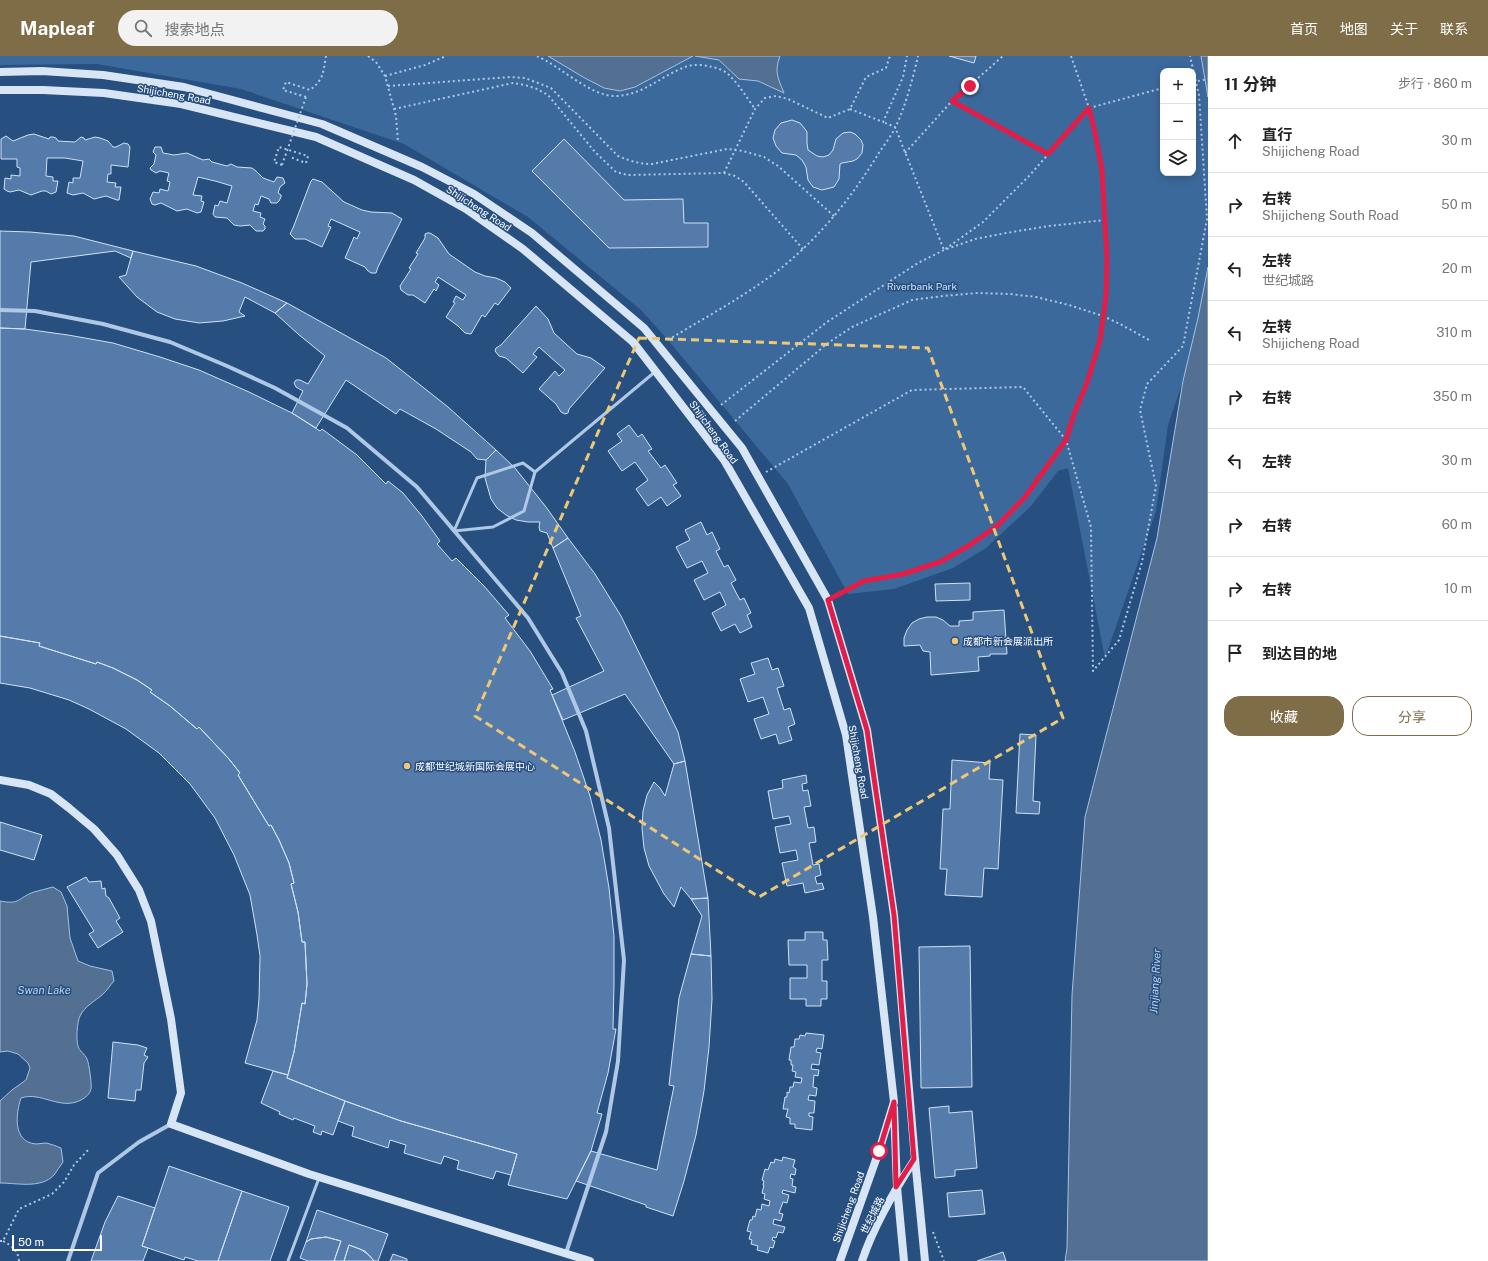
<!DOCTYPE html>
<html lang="zh">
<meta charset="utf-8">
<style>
body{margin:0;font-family:"Public Sans","Noto Sans SC",sans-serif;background:#f2f2f2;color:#222}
.controls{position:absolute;right:12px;top:12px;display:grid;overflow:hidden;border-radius:8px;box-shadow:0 2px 10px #0003}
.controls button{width:36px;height:36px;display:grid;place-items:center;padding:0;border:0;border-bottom:1px solid #e0e0e0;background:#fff;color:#222;font:20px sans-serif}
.scale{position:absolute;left:12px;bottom:10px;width:90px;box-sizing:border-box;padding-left:4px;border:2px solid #fff;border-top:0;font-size:11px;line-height:14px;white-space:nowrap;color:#fff;-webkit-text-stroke:3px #274f7f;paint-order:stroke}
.stop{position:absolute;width:12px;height:12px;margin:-9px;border:3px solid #e11d48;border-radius:50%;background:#fff}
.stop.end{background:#e11d48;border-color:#fff;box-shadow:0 1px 4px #0008}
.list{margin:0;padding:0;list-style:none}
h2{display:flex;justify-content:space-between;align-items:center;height:52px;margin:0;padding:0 16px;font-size:17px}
h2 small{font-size:13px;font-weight:400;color:#767676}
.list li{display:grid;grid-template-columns:26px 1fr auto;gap:12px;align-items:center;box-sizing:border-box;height:64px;padding:0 16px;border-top:1px solid #e0e0e0}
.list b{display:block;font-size:15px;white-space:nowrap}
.list p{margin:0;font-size:13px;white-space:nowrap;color:#767676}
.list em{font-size:13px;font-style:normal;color:#767676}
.actions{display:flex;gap:8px;padding:12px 16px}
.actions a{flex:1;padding:9px 0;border:1px solid #7e6d47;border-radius:16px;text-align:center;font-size:14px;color:#7e6d47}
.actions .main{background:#7e6d47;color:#fff}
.icon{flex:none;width:22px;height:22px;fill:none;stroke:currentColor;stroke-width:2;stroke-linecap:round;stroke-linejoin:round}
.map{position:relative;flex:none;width:1208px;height:1205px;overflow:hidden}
header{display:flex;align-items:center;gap:24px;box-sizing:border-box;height:56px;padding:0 20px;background:#7e6d47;color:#fff}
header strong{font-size:19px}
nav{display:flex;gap:22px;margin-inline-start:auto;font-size:14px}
.search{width:280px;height:36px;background:#f2f2f2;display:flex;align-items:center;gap:10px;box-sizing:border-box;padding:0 14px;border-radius:22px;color:#767676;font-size:15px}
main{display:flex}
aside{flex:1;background:#fff}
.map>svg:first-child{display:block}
.green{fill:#3c699c;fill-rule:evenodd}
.water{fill:#537092;stroke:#a2c3e6}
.building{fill:#547baa;stroke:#d1e1f4}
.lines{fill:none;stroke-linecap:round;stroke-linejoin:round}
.path{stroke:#aec8e5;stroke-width:2;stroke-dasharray:2 3;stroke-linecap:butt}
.lane{stroke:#aec8e5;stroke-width:3}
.street{stroke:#aec8e5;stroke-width:4}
.secondary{stroke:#d7e5f5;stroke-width:8}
.path-bridge{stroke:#aec8e5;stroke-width:2;stroke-dasharray:2 3;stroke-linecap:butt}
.route{stroke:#e11d48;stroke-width:5}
.marked{fill:none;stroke:#eec874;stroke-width:3;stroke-dasharray:8 5;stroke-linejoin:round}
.poi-dot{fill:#eec874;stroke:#274f7f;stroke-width:1.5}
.labels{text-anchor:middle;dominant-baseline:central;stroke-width:3;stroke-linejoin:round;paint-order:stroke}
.street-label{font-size:10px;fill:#fff;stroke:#274f7f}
.park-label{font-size:10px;fill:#d1e1f4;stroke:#274f7f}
.poi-label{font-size:10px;fill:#fff;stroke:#274f7f;text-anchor:start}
.water-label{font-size:11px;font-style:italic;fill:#b9d2ed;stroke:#274f7f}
</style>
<header>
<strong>Mapleaf</strong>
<div class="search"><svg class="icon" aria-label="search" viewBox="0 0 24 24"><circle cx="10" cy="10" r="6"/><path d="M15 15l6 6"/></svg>搜索地点</div>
<nav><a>首页</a><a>地图</a><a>关于</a><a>联系</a></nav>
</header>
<main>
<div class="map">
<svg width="1208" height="1205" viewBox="0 0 1208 1205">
<rect width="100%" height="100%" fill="#274f7f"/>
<path class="green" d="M0,0H1201L1208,41V211L1198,262L1183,325L1168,369L1156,455L1105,602L1068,412L1058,415L1031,450L986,492L953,512L894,533L848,538L788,428L668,284L641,254L528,161L404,88L241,33L97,8L0,9ZM1163,15H1193V117H1163Z"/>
<path class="water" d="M548,0H693L635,31L620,35L604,32L583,21Z
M695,0H780C774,16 778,22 784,37L758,25L739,23L719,4Z
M1201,0H1208V41Z
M1208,211V1205H1065L1067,1192L1072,939L1085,761L1157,482L1183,325L1198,262Z
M53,831L61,836L67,850L70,882L78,905L90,910L112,915L114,925C110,929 107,935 102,939C95,945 85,950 80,960C77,966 76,984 78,990C79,995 85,998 87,1003C89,1007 92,1029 91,1033C90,1038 85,1042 81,1044C60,1055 41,1035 21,1042C16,1057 12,1086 36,1088C39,1088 43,1087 46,1087C51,1088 56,1090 61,1092L63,1106C60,1110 57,1115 54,1119C41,1133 17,1127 0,1127V1045L12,1034L26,1024L30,1012L28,1007L18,998L8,995L0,996V845C21,849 17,842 34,836C40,834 47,833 53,831Z"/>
<path class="building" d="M949,0H976L974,7Z
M792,64L800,67L805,73L807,76V87L808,94L817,100L823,101L829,99L833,94L836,83L843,77L850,76L855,78L861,84L863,89L862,97L857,103L853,105L842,107L840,108L839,123L834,131L822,134L813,131L808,124L806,111L802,104L796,99L782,97L776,90L773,82L775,74L781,67Z
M34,78L49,83L50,81H53L56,82L58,85L75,86L81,81L84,82L85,84L95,81L100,82L108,85L113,91H116L124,87L128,88L130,91L128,111L111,109V118H108L107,126L116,127L115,131H121L119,144H117L106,140L94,143L83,137L73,139L67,137L69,126L73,127V122H80L83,105L65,102H47L46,120L53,121V125H58L56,136L51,138L46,135H42L31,139L19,134L10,136L7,135L4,133L5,122L11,123V119L20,120V112L17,111V103H1V83L6,80L13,85L28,79Z
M564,83L624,144L683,143L684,167H708V191L609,192L532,115Z
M155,91H161L163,97L174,99L187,97L203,104L209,103L212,106L227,110L231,108L237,111L252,112L256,115L263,122L274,126L277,121L283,122L285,127L280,131L278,137L281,139V141L279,145L277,147H271L269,143L261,140L258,149L255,148L253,155L261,157L260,161L265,163L263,168L265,170V173L263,175H256L250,169L240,170L234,169L227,162L215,161L213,158L215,149L218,150L220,145L227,147L232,130L215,125L198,121L193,139L202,140L201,145L204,146L201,156L197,157L187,153L177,155L161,147L155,149L152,148L150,143L153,136L159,137L160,133L168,135L170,126L167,125L169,117L160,115L156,117L151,114L150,112L154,108L156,99L153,96Z
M313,123L322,126L344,146L362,154L371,156L392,157L402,163L378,211L376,217H371L367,214L365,211L345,202L354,181L357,183L360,176L331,163L328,170L331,171L322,191L305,183H295L290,178L293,172L311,125Z
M0,175L30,176L74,180L133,195L131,202L115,195L31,206L25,273L0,272Z
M427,177H430L438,182L449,198L475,216L485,220L496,222L505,226L511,232L498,249L495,247L485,261L482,259L471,278L465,277L458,270L446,261L455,247L453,246L456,240L463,244L466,239L438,221L435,226L439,229L436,235L434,233L425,247L413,239H408L401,234L400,230L411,213L409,212L418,198L416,197L425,182V178Z
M133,195L196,210L242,227L287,247L275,257L245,241L239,256L245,260L223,265L199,267L175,263L157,256L137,241L119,221L126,219Z
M287,247L386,302L448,351L496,394L486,404L477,403L471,396L436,373L400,353L396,358L346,324L316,372L292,357L303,335L296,331L294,327L296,324H300L308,328L325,300L298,278L275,257Z
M536,250L548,263L554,277L577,298L591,302L605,312L569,353L568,357L565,358L561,356L556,348L539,333L555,315L559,320L565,314L539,291L533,298L537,301L523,317L506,302L499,300L495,295L496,292L501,289Z
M0,272L25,273L68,279L113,287L160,301L199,314L249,336L292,357L320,375L322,373L357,399L386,428L388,425L403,437L422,460L440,485L437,488L452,505L456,502L484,530L509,559L505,562L530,595L553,633L550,634L575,696L590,740L601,784L609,832L614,880V928L613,973H616L608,1017L597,1057L602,1058L591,1095L567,1143L508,1129L517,1098L401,1065L345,1045L287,1022L294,996L302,947L305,948L307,928L305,886H302L298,856L291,828L294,827L289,807L279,784L271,769L269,770L238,719L240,717L229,703L199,671L197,673L170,650L150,636L152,634L137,624L113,612L97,606L96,608L39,590L40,587L0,580Z
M629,369L638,381L642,378L652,393L648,395L661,412L665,409L677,427L673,429L681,440L667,450L661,441L648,450L636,433L648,424L635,406L622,415L608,395L622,385L617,378Z
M496,394L515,412L546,451L568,482L553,492L547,477L540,475L539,471L540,466H528L516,464L506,459L497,452L491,443L485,422L486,404Z
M701,466L707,479L712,476L720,493L716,495L724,511L728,509L736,524L731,527L740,544L744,542L751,557L747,559L752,571L740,577L735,568L721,575L712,557L726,549L720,536L704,544L694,524L708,517L702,505L687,512L676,491L690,484L685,474Z
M568,482L595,518L621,560L678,676L685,705L674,708L625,638L563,664L552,639L604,615L576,562L581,560L553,492Z
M970,527V544L936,545L935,528Z
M1004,554L1007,598H990V600L978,601L979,615L931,619L930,596L923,595L920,589L904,590V582L907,574L912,567L919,563L927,561H936L943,564L950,570H959V565L973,564V556Z
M0,580L40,587L39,590L96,608L97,606L113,612L137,624L152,634L150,636L170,650L197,673L199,671L229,703L240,717L238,719L269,770L271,769L279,784L289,807L294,827L291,828L298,856L302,886H305L307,928L305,948L302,947L294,996L288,1019L245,1007L257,964L259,943L260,900L257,879L250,839L234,799L215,762L190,728L159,697L126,673L89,653L69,644L30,632L0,627Z
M768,602L772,614L778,612L784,630L777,632L784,654L790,652L795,668L788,671L792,684L779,688L776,678L761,683L754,663L769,658L763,641L748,646L740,623L755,618L751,607Z
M1020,678L1036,679L1033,745L1040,746L1039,758L1016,757Z
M952,704L990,707L989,723L1003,724L998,813L984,812L982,841L945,839L947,813H940L943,753H950Z
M685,705L708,842L691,843L681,831L674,851L664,838L649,810L644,792L642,772L643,755L647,739L654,726L660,732L665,740L674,708Z
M806,719L807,727L802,728L803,735L808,734L811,750L804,751L808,772L814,771L816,786L809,787L813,809L819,808L821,819L815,821L817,828L822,827L824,833L805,837L803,827L787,830L782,807L798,804L796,794L780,797L775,771L791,768L789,760L773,763L768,735L783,732L782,724Z
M0,766L42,779L34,804L0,794Z
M86,821L89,826L101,825L102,833L105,832L106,840L109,842L120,862L116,865L123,876L98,892L89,878L94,875L67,831Z
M708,842L711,900L691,898L702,860L691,843Z
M805,876H823V884H827L828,904H822V925H827V943H821V950H806V943H790V922H807V909H789L788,884H805Z
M970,890L972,1031L921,1032L919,891Z
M691,898L711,900L712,943L709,991L704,1035L696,1079L684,1125L673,1160L646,1151V1149L576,1125L591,1095L657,1114L674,1030L669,1029L679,942Z
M806,977L824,979L822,993L817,992L816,996L821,997L819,1009L812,1008L811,1013L819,1014L818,1020L814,1019L813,1031L817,1032L816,1040L809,1039L808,1044L815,1045L814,1057H809V1060L813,1061L812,1074L795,1072V1068H790V1062L786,1061L788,1053H783L785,1041H787V1036L789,1037L790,1031H793L794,1026L801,1027L802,1022L795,1021L796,1016L792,1015L793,1009H791V1004H789L791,991H794L795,983H799L800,979L805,980Z
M113,986L138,989L147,992L144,999L148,1001L144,1007L141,1034H136L135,1045L108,1042Z
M273,1015L288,1019L287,1022L345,1045L333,1079L322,1075L321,1079L313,1076L315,1070L294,1062L293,1064L279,1058L280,1056L261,1047Z
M345,1045L401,1065L517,1098L511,1119L496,1115L493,1123L457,1113L459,1105L444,1100L441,1108L404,1097L406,1089L390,1084L388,1092L352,1080L354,1071L338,1065Z
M949,1050V1057L972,1055L977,1112L955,1114V1120L935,1122L929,1052Z
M783,1101L795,1104L793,1111L796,1113L795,1119L791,1118L790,1122L793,1123L792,1130L796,1131L795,1137L783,1134L782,1137L789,1139L787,1147L783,1146L779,1157L783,1158L781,1165L774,1163L773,1168L785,1171L783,1177L778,1176L776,1182L773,1181L772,1184L775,1185L773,1192L770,1191L768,1197L757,1194L758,1190L751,1188L752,1184L749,1183L751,1176L747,1175L750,1164H752L753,1160L755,1161L757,1153L761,1154L762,1148L769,1150L770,1145L764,1143L765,1138L762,1137L764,1129H763L764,1125L762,1124L765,1113L768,1114L771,1106L774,1107L775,1103L782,1105Z
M169,1110L242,1135L218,1205H198L185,1201L184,1204L142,1190Z
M982,1134L985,1158L949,1161L947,1137Z
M242,1135L289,1151L270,1205H218Z
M118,1140L155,1152L142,1190L148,1192L143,1205H91L105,1166Z
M317,1154L388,1178L378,1205H374L369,1199L360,1193L349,1189L344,1205H334L341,1185L326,1181L311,1183L306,1186Z
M326,1181L341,1185L334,1205H336H308L300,1202L306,1186L311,1183Z
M349,1189L365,1195L374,1205H344Z
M1003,1196L1006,1205H977Z
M393,1198L407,1203V1205H390Z"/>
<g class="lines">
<path class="path" d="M368,0L376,6L385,20L396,60L398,86
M537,0C560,10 590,40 615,40C643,40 663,18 688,10C696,8 705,9 712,11C719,12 727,16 731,21C740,30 747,42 755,53
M1071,0L1089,52L1163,32
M385,20L425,9L446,0
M388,30L510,21L525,22L551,32L618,100C630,105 640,108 652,108L727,93L743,95L764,101L778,110L834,160
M306,41L283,34L286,26L310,34C324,23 323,17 326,0
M952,45L1047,98
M394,53L513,27L525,29L537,33L548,39L595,96L616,116L628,119L724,117L735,120L744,126L803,193
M850,53L883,66L903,21L907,0
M905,97L952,45L1003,0
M282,109L274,106L279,91L308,100L306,107L290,101
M724,117L755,53L765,42L776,40L788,43L828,62L850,53L866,21L886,12L890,0
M668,284C704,262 742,242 776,216C818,184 853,140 880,95C885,88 891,80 895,72C905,52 913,22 918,0
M721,349L827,266L918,207L944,194L975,183L1006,177L1049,170L1105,164L1102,114L1095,76L1089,52L1029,120L983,166L944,194L895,71L883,66
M735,365L828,287L852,271L912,244L943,240L977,237L1010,238L1036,241L1069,249L1103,260L1122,269L1149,284
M766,416L912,334L1023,331L1066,384L1091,471L1093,615L1119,584L1142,506L1156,430L1140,354L1147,328L1183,290L1207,163L1199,39L1190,0
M837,540L864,525L903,518L939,506L970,489L997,469L1025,441L1066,384L1074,357L1087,327L1100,284L1106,240L1107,203L1105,164
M933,1176L944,1205
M0,1185H3L19,1153L52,1138L64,1126L74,1109L90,1092
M3,1185C12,1190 18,1194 19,1205"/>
<path class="lane" d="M535,416L523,407L477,422L454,475L493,471L524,455L535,416L656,315
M288,1205L319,1122"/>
<path class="street" d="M0,254L35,255L103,268L170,286L227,310L275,332L347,372L417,431L528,562L562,617L586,675L609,772L624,904L618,1005L606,1076L566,1197
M68,1205L98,1117L139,1086L171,1068"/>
<path class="secondary" d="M0,16L42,15L103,19L184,31L322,68L422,111L474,138L532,177L644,272L742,392L828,544L867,674L894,859L915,1103L925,1205
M0,34H43L104,37L181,48L316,81L414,124L466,153L523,193L633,286L724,404L809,552L846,679L873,861L894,1046L879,1095L840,1205
M0,724L29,729L51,738L69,752L94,773L117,799L139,834L151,865L171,963L181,1037L171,1068L309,1118L590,1205
M894,1052L897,1131L904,1205
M862,1205C874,1169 894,1135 915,1103"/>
<path class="path-bridge" d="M1193,26L1208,23
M282,109L306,41"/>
</g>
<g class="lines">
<path class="route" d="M879,1095L894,1046L896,1131L914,1103L894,859L867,674L828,544L864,525L903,518L940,506L970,489L997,470L1025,441L1066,384L1074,358L1087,327L1100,284L1106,240L1107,203L1102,114L1095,76L1089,52L1048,98L952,45L970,30"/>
</g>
<path class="marked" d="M639,282L928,292L1063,662L759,841L475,660Z"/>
<g class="poi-dot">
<circle cx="955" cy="585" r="4"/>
<circle cx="407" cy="710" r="4"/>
</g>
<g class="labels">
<g class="street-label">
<text transform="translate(174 38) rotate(10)">Shijicheng Road</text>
<text transform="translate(479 152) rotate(33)">Shijicheng Road</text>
<text transform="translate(714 376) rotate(54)">Shijicheng Road</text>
<text transform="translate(859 706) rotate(80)">Shijicheng Road</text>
<text transform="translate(848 1151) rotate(-70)">Shijicheng Road</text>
<text transform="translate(872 1159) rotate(-64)">世纪城路</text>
</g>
<g class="park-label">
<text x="922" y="230">Riverbank Park</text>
</g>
<g class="poi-label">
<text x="963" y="585">成都市新会展派出所</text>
<text x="415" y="710">成都世纪城新国际会展中心</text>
</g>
<g class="water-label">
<text transform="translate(1155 925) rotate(-87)">Jinjiang River</text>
<text x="44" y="934">Swan Lake</text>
</g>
</g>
</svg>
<div class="controls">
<button>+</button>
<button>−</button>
<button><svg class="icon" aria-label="layers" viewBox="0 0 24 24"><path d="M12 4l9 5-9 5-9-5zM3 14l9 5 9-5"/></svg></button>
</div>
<div class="scale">50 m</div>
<div class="stop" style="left:879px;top:1095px"></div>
<div class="stop end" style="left:970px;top:30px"></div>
</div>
<aside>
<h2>11 分钟<small>步行 · 860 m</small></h2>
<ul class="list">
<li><svg class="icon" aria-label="ahead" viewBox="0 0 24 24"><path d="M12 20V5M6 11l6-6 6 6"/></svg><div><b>直行</b><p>Shijicheng Road</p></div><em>30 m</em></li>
<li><svg class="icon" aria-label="right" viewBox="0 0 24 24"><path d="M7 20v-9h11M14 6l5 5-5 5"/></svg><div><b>右转</b><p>Shijicheng South Road</p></div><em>50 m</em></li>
<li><svg class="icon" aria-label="left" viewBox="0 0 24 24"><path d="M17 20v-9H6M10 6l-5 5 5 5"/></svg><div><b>左转</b><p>世纪城路</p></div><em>20 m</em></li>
<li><svg class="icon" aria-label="left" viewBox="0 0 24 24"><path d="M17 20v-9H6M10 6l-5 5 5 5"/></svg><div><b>左转</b><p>Shijicheng Road</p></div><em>310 m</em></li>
<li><svg class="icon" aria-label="right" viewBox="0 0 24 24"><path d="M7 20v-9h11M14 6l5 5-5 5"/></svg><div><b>右转</b></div><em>350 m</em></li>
<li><svg class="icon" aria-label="left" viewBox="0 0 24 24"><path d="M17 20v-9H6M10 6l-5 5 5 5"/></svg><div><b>左转</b></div><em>30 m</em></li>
<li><svg class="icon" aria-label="right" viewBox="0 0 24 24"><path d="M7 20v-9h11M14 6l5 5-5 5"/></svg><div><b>右转</b></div><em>60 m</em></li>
<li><svg class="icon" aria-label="right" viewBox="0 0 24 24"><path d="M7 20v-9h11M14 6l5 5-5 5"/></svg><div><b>右转</b></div><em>10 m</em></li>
<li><svg class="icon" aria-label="arrive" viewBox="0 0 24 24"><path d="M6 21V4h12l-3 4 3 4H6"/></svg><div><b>到达目的地</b></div></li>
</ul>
<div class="actions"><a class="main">收藏</a><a>分享</a></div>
</aside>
</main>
